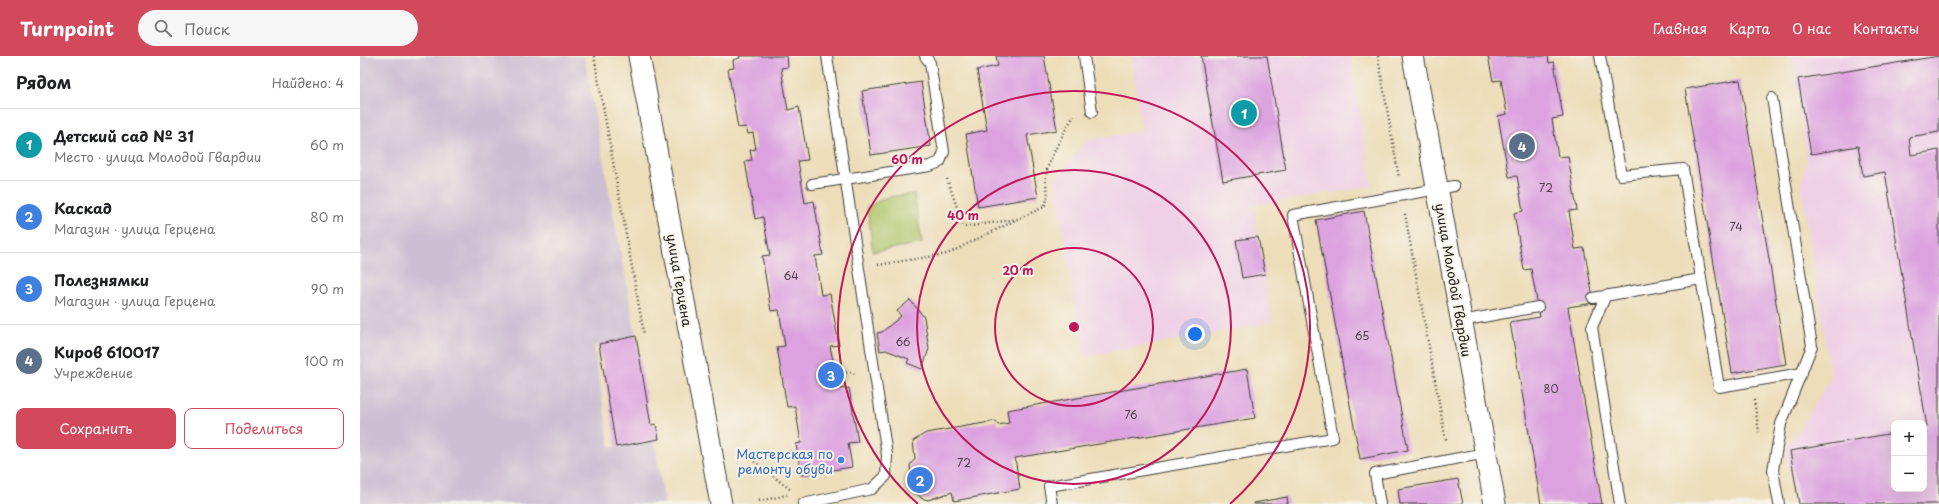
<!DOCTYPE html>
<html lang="ru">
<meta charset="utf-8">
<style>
body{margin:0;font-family:"Playpen Sans",sans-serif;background:#f6f6f6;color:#202124}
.controls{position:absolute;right:12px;bottom:12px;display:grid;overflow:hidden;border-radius:8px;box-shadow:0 4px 16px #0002}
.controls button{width:36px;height:36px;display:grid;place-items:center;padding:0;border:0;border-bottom:1px solid #e0e0e0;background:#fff;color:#202124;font:20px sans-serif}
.you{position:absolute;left:835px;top:278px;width:14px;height:14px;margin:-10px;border:3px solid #fff;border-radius:50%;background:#1a73e8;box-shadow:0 0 0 6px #1a73e833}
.badge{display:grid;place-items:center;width:26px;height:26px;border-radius:50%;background:#d1495b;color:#fff;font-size:13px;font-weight:700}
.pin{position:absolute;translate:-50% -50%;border:2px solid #fff;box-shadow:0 1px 4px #0006}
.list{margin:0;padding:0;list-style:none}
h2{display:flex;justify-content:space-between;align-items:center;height:52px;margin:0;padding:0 16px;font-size:17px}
h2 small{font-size:13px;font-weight:400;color:#757577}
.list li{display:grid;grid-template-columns:26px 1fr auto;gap:12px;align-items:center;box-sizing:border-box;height:72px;padding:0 16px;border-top:1px solid #e0e0e0}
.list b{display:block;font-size:15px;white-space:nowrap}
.list p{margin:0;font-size:13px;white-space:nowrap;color:#757577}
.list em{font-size:13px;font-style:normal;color:#757577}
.actions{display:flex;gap:8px;padding:12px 16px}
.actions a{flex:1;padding:9px 0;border:1px solid #d1495b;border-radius:8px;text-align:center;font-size:14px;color:#d1495b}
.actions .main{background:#d1495b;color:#fff}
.icon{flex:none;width:22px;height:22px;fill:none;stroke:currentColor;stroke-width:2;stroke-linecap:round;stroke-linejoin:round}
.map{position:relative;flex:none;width:1579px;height:448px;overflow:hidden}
header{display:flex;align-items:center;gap:24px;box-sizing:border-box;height:56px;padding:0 20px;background:#d1495b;color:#fff}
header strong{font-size:19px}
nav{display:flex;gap:22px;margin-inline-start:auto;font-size:14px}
.search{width:280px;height:36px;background:#f6f6f6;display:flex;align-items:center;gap:10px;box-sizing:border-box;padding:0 14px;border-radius:22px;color:#757577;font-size:15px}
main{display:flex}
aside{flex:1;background:#fff}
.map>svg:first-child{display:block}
.built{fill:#efd0e7;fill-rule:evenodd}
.industrial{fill:#cdbed3}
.green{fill:#afc56a;stroke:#667043}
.building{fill:#dca2e0}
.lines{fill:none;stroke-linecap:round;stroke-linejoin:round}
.lane-casing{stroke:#3b3934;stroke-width:12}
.street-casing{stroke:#3b3934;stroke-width:23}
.path{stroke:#3b3934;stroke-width:2.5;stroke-dasharray:1 3;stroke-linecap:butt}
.lane{stroke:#fff;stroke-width:10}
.street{stroke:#fff;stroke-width:21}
.ring{fill:none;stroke:#c2185b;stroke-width:2}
.shop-dot{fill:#3f7fe0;stroke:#f7f3e8;stroke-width:1.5}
.labels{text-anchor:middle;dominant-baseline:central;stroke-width:4;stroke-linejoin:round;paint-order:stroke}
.number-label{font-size:11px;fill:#4c3e4d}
.street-label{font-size:13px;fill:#1c1c1c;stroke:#f7f3e8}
.shop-label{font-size:13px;fill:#366cbe;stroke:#f7f3e8;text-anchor:end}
.centre{fill:#c2185b;stroke:#f7f3e8;stroke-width:2}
.ring-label{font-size:12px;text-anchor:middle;font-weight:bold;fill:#c2185b;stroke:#f7f3e8;stroke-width:4;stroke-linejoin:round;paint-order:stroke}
</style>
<header>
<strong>Turnpoint</strong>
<div class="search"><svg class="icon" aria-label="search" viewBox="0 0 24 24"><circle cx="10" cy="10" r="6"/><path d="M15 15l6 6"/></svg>Поиск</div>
<nav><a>Главная</a><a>Карта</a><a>О нас</a><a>Контакты</a></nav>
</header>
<main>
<aside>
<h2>Рядом<small>Найдено: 4</small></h2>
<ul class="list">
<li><span class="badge" style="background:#0f9aa8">1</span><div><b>Детский сад № 31</b><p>Место · улица Молодой Гвардии</p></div><em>60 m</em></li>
<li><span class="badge" style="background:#3f7fe0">2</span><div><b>Каскад</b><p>Магазин · улица Герцена</p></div><em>80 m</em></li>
<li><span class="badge" style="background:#3f7fe0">3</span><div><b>Полезнямки</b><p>Магазин · улица Герцена</p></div><em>90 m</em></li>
<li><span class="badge" style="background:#5c6f8a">4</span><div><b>Киров 610017</b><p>Учреждение</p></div><em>100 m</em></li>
</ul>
<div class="actions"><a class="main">Сохранить</a><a>Поделиться</a></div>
</aside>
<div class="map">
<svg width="1579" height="448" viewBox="0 0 1579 448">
<rect width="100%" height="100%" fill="#f7f3e8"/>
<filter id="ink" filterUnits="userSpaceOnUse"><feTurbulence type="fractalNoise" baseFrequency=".025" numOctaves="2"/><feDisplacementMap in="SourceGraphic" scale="8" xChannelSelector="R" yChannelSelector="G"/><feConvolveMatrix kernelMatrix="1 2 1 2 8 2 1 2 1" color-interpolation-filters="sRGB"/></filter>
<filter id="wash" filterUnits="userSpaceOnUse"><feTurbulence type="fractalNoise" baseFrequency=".012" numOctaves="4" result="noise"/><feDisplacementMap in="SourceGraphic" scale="16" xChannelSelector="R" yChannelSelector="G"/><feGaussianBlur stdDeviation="0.9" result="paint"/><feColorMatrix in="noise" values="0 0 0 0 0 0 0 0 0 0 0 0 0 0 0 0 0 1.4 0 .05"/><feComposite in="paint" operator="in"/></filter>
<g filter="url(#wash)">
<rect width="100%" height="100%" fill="#edddb9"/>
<path class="built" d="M771,0H990L1012,130L893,149L912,266L724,301L694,123L728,84L782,75Z
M1432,0H1579V448H1435L1425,392L1440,373L1471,321L1441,127L1447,105ZM1534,367H1564V433H1534Z"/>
<path class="industrial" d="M0,0H224L276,280L234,290L250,392L294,384L305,448H0Z"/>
<path class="green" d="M554,138L562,187L513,196L507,151L527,141Z"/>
<g id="blocks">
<path class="building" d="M379,0H427L428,11L421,12L428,54L439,51L448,104L438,105L445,147L454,145L463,199L455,200L461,239L470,238L479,289L470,290L475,314L481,313L483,321L476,322L478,333L489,332L498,386L488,387L492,411L441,419L436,388L441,387L435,350L427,351L417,291L425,290L419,254L411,255L402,200L410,199L403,161L395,163L385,105L392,104L390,94L396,93L393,77L388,78L386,71L378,72L368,13L374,12L373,4L380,2Z
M636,0H684L697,74L667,79L678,141L618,151L606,78L627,74L617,14L638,10Z
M841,0H907L926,114L863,125Z
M1128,0H1188L1189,7L1194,6L1203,61L1192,63L1198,101L1208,100L1217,154L1209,155L1215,193L1224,192L1234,247L1208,251L1242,448H1181L1150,266L1180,261L1171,213L1164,214L1154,157L1163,155L1157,120L1149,121L1138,60L1147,58L1141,24L1133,25Z
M1579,0V76L1549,81L1551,99L1579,94V448H1439L1430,395L1534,377V433H1564V372L1567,371L1525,116L1503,120L1498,90L1451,98L1438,23Z
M1380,24L1426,308L1372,317L1325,33Z
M561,26L571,90L511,99L502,35Z
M1004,155L1048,394L1000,403L956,164Z
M898,181L905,218L882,222L876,184Z
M550,244L564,261L569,293L562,313L547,307L549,303L526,294L520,295L517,277L522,276L541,260L537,255Z
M276,280L291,369L296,368L299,383L256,391L239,288Z
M887,313L895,362L655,402L660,433L594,445L592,436L568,444L561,442L552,430L550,409L555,403L553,385L566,377L636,365L638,369L649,367L647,354Z
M1098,423L1103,448H1040L1038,433Z
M927,441L928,448H894V447Z"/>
</g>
</g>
<g filter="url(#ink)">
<use href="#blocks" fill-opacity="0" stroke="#3b3934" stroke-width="1"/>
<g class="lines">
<defs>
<path id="lane" d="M724,0L732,56
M1240,0L1261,119L1323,113L1359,331L1442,317
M1412,42L1452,290L1421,368L1413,414L1419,448
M452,128L570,110L580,106L584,96L570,7L565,0
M1246,239L1232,271L1260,448
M1233,242L1341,223
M1101,265L1178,251
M443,448L512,433L526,420L527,399L467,0
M692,448L689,430L973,382L933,159L1094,130
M1020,448L1015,418L1126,397"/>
<path id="street" d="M279,0L361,448
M1053,0L1135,448"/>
</defs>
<use href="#lane" class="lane-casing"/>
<use href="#street" class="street-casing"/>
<path class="path" d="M234,0L284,278
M1018,0L1039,122
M587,123L604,171L658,163L684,151C692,135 684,133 686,119C687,106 706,72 714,60
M1045,158L1085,380L1087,385
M518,209L587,198L656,164
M482,317L492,316L496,319
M1394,344L1399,376
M391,403L431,434
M399,445L427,439"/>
<use href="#lane" class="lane"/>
<use href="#street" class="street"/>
</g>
</g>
<g class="ring">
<circle cx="714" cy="271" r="79"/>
<circle cx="714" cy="271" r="157"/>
<path d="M558 448A236 236 0 1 1 870 448"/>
</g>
<circle class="shop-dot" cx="481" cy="404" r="4"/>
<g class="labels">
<g class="number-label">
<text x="1186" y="131">72</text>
<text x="1376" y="170">74</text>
<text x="431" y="219">64</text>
<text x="1002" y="279">65</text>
<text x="543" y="285">66</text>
<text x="1191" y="332">80</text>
<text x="771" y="358">76</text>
<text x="604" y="406">72</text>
</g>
<g class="street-label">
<text transform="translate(320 224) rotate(80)">улица Герцена</text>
<text transform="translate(1094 224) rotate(80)">улица Молодой Гвардии</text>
</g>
<g class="shop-label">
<text x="473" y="397">Мастерская по<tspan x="473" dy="15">ремонту обуви</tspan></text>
</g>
</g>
<circle cx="714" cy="271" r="6" class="centre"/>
<g class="ring-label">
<text x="547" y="108">60 m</text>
<text x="603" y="164">40 m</text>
<text x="658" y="219">20 m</text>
</g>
</svg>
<div class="controls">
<button>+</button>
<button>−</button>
</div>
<div class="you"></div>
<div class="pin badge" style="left:884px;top:57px;background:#0f9aa8">1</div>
<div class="pin badge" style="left:560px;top:424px;background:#3f7fe0">2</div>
<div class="pin badge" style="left:471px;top:319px;background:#3f7fe0">3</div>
<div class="pin badge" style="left:1162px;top:90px;background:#5c6f8a">4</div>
</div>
</main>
